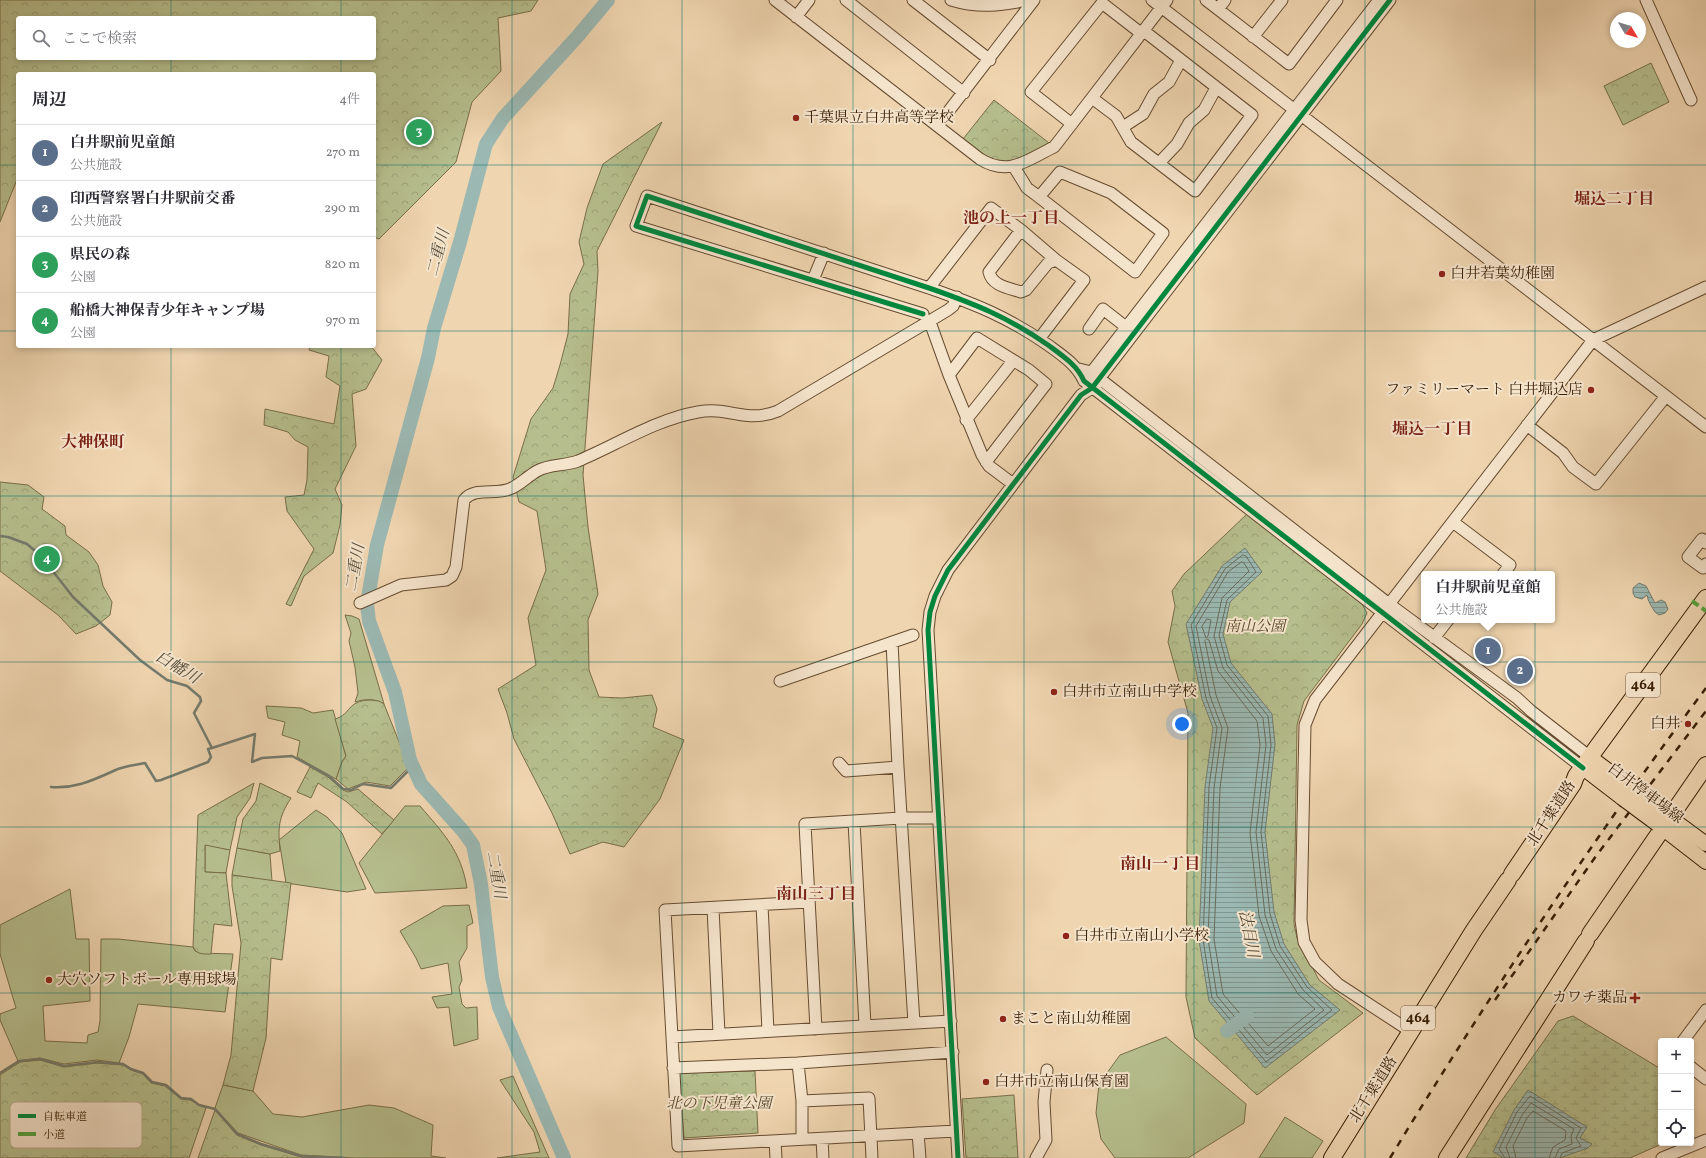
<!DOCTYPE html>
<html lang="ja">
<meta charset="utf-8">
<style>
body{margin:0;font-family:Vollkorn,"Noto Serif JP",serif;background:#f7f7f7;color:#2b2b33}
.controls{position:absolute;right:12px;bottom:12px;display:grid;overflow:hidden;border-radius:4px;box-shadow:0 2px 6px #0003}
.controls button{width:36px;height:36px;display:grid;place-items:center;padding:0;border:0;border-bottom:1px solid #e1e1e2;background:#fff;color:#2b2b33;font:20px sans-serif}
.compass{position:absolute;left:1610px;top:12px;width:36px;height:36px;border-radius:50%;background:#fff;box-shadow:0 2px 6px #0003;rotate:128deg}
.you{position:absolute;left:1182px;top:724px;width:14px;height:14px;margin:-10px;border:3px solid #fff;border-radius:50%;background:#1a73e8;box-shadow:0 0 0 6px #1a73e833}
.badge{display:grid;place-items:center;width:26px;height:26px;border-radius:50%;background:#111827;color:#fff;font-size:13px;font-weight:700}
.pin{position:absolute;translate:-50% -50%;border:2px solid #fff;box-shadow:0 1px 4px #0006}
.popup{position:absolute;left:1421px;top:571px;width:134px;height:52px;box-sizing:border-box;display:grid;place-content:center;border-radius:4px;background:#fff;filter:drop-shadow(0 1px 3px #0005);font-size:13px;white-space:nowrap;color:#7c7c81}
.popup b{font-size:15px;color:#2b2b33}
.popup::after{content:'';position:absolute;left:50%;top:100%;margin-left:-8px;border:8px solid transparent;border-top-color:#fff}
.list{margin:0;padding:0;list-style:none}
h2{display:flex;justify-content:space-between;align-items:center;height:52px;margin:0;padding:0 16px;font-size:17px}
h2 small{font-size:13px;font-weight:400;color:#7c7c81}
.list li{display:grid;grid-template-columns:26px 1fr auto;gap:12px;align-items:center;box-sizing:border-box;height:56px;padding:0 16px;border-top:1px solid #e1e1e2}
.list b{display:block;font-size:15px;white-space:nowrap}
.list p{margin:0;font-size:13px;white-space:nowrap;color:#7c7c81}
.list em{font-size:13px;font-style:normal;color:#7c7c81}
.icon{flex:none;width:22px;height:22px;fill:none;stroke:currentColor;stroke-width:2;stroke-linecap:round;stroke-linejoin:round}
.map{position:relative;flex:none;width:1706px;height:1158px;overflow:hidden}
.search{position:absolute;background:#fff;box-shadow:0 2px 6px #0003;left:16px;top:16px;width:360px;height:44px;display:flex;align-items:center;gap:10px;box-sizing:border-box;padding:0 14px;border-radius:4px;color:#7c7c81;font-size:15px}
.panel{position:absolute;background:#fff;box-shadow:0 2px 6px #0003;left:16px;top:72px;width:360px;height:276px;border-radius:4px}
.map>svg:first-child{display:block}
.grass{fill:#b6be8d;stroke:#786e49}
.forest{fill:url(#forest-crowns);stroke:#786e49;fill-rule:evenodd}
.wetland{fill:url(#wetland-marsh);stroke:#786e49}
.water{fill:url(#water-rules);stroke:#747b6d}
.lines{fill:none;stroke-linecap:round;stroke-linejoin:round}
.shore{stroke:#6a6c5c;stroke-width:1}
.stream{stroke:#747b6d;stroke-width:2.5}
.river{stroke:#9bb8b2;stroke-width:14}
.minor-casing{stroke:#664c30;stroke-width:13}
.major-casing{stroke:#391f05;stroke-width:16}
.highway-casing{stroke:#391f05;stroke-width:18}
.minor{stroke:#f5e4cc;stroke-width:11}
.major{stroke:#efd5b0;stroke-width:14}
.highway{stroke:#efd5b0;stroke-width:16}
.rail{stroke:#391f05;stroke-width:2.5;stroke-dasharray:7 7;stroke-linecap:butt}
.major-bridge-casing{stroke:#391f05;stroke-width:16;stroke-linecap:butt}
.major-bridge{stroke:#efd5b0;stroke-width:14}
.quiet{stroke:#53a23d;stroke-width:4;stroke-dasharray:8 4;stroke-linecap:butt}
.cycleway-casing{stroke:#f5e4cc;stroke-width:8}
.cycleway{stroke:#00873e;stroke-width:5}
.grid{fill:none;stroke:#0f766e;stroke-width:1;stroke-opacity:0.55}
.poi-dot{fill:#8f2418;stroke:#f5e4cc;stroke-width:1.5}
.labels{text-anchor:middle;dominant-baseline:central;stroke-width:4;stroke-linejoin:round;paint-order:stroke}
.shield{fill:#f5e4cc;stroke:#715a41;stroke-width:1}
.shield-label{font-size:14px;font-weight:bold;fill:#391f05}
.poi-label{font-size:15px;fill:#391f05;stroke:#f5e4cc;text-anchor:start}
.park-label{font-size:15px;font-style:italic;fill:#584727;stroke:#f5e4cc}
.street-label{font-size:15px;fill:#391f05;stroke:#f5e4cc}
.neighbourhood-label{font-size:16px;font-weight:bold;fill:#7a1f14;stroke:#f5e4cc}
.water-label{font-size:16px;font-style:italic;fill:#564d39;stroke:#f5e4cc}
.key{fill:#f5e4cc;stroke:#bda990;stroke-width:1}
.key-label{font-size:11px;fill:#391f05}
</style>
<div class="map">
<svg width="1706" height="1158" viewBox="0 0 1706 1158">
<defs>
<pattern id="forest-crowns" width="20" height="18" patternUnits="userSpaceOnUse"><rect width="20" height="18" fill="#b6be8d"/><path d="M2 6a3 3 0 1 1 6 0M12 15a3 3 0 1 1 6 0" fill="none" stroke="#9da378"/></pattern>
<pattern id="wetland-marsh" width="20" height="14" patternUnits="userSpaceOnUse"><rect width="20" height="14" fill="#b6be8d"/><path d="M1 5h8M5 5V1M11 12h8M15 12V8" fill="none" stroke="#9da378"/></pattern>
<pattern id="water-rules" width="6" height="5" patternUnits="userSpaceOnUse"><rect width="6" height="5" fill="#9bb8b2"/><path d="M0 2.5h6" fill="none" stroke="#7f958f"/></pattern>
</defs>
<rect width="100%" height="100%" fill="#efd5b0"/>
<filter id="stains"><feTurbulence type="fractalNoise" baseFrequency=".005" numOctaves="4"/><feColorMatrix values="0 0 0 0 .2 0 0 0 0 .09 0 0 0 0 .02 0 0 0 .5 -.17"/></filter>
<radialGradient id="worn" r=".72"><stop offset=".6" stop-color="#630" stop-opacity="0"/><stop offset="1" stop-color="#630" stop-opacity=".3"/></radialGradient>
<path class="grass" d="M345,615L352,616L359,619L384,704C375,698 365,699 355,702L358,693L355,667L349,641L351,633Z
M266,706L301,708L313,713L333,710L346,756L342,762L336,779L297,757L300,741L282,735L285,722L268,718Z
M405,806H420C444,834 461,851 467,888L375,893L359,863Z
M316,810L327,817L342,833L366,889L347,892L286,883L279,840Z
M205,844L230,850L226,873L205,872Z
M237,848L270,854L272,881L232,875Z
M70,889L76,939H89L90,1001L43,1006L45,1041L87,1043L88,1035L98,1032L100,1021L101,939H118L193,947L195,951L200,953L233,954L225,1012L138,1004L129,1037L119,1063L97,1060L64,1064L40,1058L18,1061L0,1020V1014L16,1008L0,954V925Z
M469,905L473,923L467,926V948L459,962L462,980L459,987L462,1004L466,1008L477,1007L478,1039L454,1046L449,1007L437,1008L432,997L452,994L448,963L421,969L416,958L400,931L443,906Z
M1166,1037L1246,1104L1244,1123L1188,1158H1115L1101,1139L1096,1113L1099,1084L1120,1055Z
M513,1076L549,1158H497L540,1152L534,1132L500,1080Z
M223,1085L253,1091L273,1114L302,1117L369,1105L394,1108L433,1125L431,1156L446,1158H355L301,1155L238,1133L215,1108Z
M1285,1117L1323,1141L1312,1158H1259Z"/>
<path class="forest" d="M0,0H538L531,11L498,18L501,71L472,102L456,162L379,239L374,237V74H18V177L0,222ZM18,18H374V58H18Z
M1651,63L1669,102L1623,125L1604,86Z
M994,100L1049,143C1036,149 1008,168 993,161C982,156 972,146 963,139Z
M662,122L597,251L598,271L583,475L588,527L598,594L588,620L589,670L599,697L622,698L652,695L657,709L653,727L684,740L660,799L624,847L603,842L570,854L552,813L514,739L507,713L498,689L536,665L528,618L546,570L537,511L519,502L513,477L531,419L553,388L560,365L568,334L570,294L584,264L579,242L587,208L603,164Z
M311,346H371L382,360L366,389L352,394L356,446L335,489L342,505L340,525L333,553L304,576L291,606L286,604L314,549L287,511L285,497L304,495L307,480L308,447L295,440L288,432L264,425L265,409L334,424L340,386L326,377L329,356L309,350Z
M0,482L28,485L44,497L42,509L65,526L66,535L89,552L98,565L103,586L112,602L110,615L96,626L76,634L58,615L0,571Z
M1247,514L1362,604L1367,613L1362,624L1304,701L1297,725L1294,924L1297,938L1319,980L1363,1013L1257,1095L1195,1038L1186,997L1188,713L1168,642L1175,606L1172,591L1184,574Z
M370,700L379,701L384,704L409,767L390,786L366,782L348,789L336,779L342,762L346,756L335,719C352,714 346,701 370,700Z
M310,767L328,777L343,790L348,792L358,789L394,820L382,834L347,802L318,783L311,798L297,792Z
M254,783L250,798L237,817L230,850L205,845V872L226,873L232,926L214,924L211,954C204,954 197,955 193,947L198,815Z
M260,783L291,798C278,818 278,828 280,851L270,854L237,848L243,819L256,801Z
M232,875L291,883L282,960L271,958L266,1038L253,1091L223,1085L231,1055L241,943L232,886Z
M40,1060L64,1067L97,1063L123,1065L131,1070L143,1074L151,1083L165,1086L181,1099L190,1100L206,1108L189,1158H0V1075L20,1062Z
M755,1071L758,1133L684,1138L679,1073Z
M1014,1095L1018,1158H966L962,1099Z
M215,1110L237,1135L261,1145L301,1157L324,1158H198Z"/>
<path class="wetland" d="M1573,1016L1661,1069V1143H1664L1630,1158H1466L1495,1110L1558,1021Z"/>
<path class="water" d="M1245,548L1262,572L1230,602L1223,634L1231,663L1272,714L1275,744L1265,832L1274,912L1284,944L1310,985L1340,1010L1265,1068L1209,1001L1199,940L1205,787L1213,728L1202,699L1186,624L1222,566Z
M1639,583L1646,586L1655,603L1661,600L1665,602L1668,609L1665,613L1659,615L1655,612C1652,607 1648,602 1647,595L1642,599L1635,597L1633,593V588Z
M1528,1090L1587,1127L1580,1138L1592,1144L1588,1148L1560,1158H1504L1493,1152L1514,1110Z"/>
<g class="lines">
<path class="shore" d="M1243,555L1246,556L1256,572L1227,600L1219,635L1227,665L1268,716L1271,745L1261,832L1270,914L1280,946L1307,987L1332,1010L1266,1062L1212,998L1203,939L1209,787L1217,728L1206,698L1191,625L1225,569Z
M1242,562L1244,563L1249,571L1222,598L1214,636L1223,668L1263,718L1266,745L1256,832L1265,915L1276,949L1303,990L1324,1010L1267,1055L1217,996L1208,939L1214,788L1222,728L1210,696L1196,626L1228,572Z
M1207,619L1211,620L1208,636L1206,638L1202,627Z
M1207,639L1209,640L1218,671L1257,721L1260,745L1250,833L1259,916L1271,951L1298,994L1315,1009L1268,1046L1223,994L1214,939L1220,788L1228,728L1216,695L1205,641Z
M1505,1158L1499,1149L1517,1112L1530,1096L1581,1128L1576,1138L1581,1146L1562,1153L1560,1158
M1510,1158L1506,1147L1522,1115L1531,1103L1574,1129L1571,1136L1572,1144L1559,1149L1555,1158
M1516,1158L1513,1146L1527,1118L1533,1111L1566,1131L1565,1140L1553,1147L1549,1158"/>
<path class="stream" d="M0,536L8,537L27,544L41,556L73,597L140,660L167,680L187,686L200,697L201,701L194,713L212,748L255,734L252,762L262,758L292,756L329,776L343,789L351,790L363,784L391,788L413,766
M51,787C77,789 95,779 118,769C126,766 136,765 145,763L156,781L161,780L208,762L211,757L208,749L212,748
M0,1073L19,1061L40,1059L64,1066L97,1062L123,1064L131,1069L143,1073L152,1082L166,1085L181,1098L191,1099L199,1105L215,1109L237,1134L261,1144L301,1156L344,1158"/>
<path class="river" d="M1227,1031L1247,1016
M564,1158L499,1007L492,977L481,884L473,845L463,831L421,784L410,760L395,692L369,621L367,604L377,545L428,358L434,328L460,242L486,144L503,118L577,37L608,0"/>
<defs>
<path id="minor" d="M775,0L980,159C1009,177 1027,160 1054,147L1058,142L1167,0
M846,0L964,93
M913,0L990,60
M951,0C977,8 1001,6 1027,0
M1152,0L1706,427
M1206,0L1289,64L1337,0
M1646,0L1691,100
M1218,9L1225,0
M796,17L809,0
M1253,37L1282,0
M1092,98L1116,116L1131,142L1195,191L1252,115L1144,31
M1072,124L1031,92L1102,3L1142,34
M938,125L1034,0
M1123,127L1143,114L1154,94L1169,82L1181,60
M1159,163L1177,144L1189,123L1204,110L1216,88
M1014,167L1027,188L1039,197L1135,272L1163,233L1111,193L1060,172L1039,197
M1021,230L989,272C992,286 1009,288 1021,292L1026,290L1048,263L1056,260L1084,280L1039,339
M813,280L824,253
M929,288L991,208L1021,230L1056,260
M923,314L636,226L647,196L929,288C975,304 1008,317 1048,345C1063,356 1077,365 1084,381L1583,768
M930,322L949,375L982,455L989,466L1013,484
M1089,329L1103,309L1126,327
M1079,369L1091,372L1389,604L1517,698L1531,711L1590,757
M949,375L977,338L1029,370L1046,384L986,462
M1087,378L1379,0
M966,420L1013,361
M1527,425L1563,453L1573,467L1596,484L1666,396
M1453,522L1510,565L1503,574
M1706,543L1702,539L1688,557L1703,568L1706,564
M360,603L401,585L446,580L452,576L456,567L464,500C475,486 497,496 512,488C521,484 528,476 537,471C549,464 565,466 578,461C616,445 657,419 698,412C729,406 746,424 778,411L948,310L953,306L957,297
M1434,638L1448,620
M892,642L898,767
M780,681L913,635
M839,763L846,771L898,767L914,1023
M854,822L865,1025
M809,902L665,910L678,1146L956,1131
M762,905L768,1031
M713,908L719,1034
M816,1029L805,824L901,818H939
M1410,1031L1338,984L1315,962L1304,942L1301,920L1305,725L1315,700L1593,340L1706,287
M672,1037L951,1021
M1683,1041L1706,1010
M798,1063L802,1101V1139
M1691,1067L1706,1079
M673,1068L798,1063L953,1052
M802,1101L869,1098L872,1158
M918,1133L920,1158
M822,1139L823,1158
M775,1141L776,1158
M958,1158L928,630L930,612L935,596L948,570L1081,395L1092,388L1390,0
M1036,1158L1046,1140L1044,1102L1047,1070
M1662,1158L1706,1140"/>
<path id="major" d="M1590,757L1630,787
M1583,768L1622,798
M1664,813L1706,844
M1657,824L1706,862"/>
<path id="highway" d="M1512,874L1573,784L1576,776L1706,598
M1590,934L1706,765
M1332,1158L1474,930L1508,880
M1447,1158L1586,941"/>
</defs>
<use href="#minor" class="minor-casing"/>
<use href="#major" class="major-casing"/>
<use href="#highway" class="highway-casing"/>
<use href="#minor" class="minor"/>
<use href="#major" class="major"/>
<use href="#highway" class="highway"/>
<path class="rail" d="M1495,1000L1596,856L1706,711
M1390,1158C1488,997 1593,839 1706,688"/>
<defs>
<path id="major-bridge" d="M1630,787L1664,813
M1622,798L1657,824"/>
</defs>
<use href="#major-bridge" class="major-bridge-casing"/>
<use href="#major-bridge" class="major-bridge"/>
<path class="quiet" d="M1692,601L1706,611"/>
<defs>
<path id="cycleway" d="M923,314L636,226L647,196L929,288C975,304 1008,317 1048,345C1063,356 1077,365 1084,381L1583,768
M958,1158L928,630L930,612L935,596L948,570L1081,395L1092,388L1390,0"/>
</defs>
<use href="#cycleway" class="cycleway-casing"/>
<use href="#cycleway" class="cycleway"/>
</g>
<path class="grid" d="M171,0V18M341,0V18M512,0V1158M682,0V1158M853,0V1158M1024,0V1158M1194,0V1158M1365,0V1158M1535,0V1158M171,58V74M341,58V74M0,165H18M374,165H1706M0,331H18M374,331H1706M171,346V1158M341,346V1158M0,496H1706M0,662H1706M0,827H1706M0,993H1706"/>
<g class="poi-dot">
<circle cx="796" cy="118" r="4"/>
<circle cx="1442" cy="274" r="4"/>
<circle cx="1591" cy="390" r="4"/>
<circle cx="1054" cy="692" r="4"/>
<circle cx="1688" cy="724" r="4"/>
<circle cx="1066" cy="936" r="4"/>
<circle cx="49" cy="980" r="4"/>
<path d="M1633 992h4v4h4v4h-4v4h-4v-4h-4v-4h4z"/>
<circle cx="1003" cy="1019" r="4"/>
<circle cx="986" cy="1082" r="4"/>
</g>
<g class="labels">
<g class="shield">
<rect x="1626" y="673" width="34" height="24" rx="3"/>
<rect x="1401" y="1006" width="34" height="24" rx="3"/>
</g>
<g class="shield-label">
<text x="1643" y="685">464</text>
<text x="1418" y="1018">464</text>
</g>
<g class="poi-label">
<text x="804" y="118">千葉県立白井高等学校</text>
<text x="1450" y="274">白井若葉幼稚園</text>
<text x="1583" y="390" text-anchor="end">ファミリーマート 白井堀込店</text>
<text x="1062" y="692">白井市立南山中学校</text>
<text x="1680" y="724" text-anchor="end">白井</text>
<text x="1074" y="936">白井市立南山小学校</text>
<text x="57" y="980">大穴ソフトボール専用球場</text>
<text x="1627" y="998" text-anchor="end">カワチ薬品</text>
<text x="1011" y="1019">まこと南山幼稚園</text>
<text x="994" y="1082">白井市立南山保育園</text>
</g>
<g class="park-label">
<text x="1255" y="627">南山公園</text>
<text x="719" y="1104">北の下児童公園</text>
</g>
<g class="street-label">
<text transform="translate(1645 794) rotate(37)">白井停車場線</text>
<text transform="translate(1552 814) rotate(-57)">北千葉道路</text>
<text transform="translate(1374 1090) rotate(-58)">北千葉道路</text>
</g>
<g class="neighbourhood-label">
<text x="1614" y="200">堀込二丁目</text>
<text x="1011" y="219">池の上一丁目</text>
<text x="1432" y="430">堀込一丁目</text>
<text x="93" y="443">大神保町</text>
<text x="1160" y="865">南山一丁目</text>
<text x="816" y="895">南山三丁目</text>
</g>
<g class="water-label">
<text transform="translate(439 253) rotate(-75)">二重川</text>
<text transform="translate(356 568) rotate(-80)">二重川</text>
<text transform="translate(177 668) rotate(31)">白幡川</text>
<text transform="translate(495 875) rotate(80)">二重川</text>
<text transform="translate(1248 934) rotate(79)">法目川</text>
</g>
</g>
<rect x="10" y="1102" width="132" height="46" rx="6" class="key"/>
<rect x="18" y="1114" width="18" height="4" fill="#00873e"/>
<rect x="18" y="1132" width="18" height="4" fill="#53a23d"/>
<g class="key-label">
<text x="43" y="1120">自転車道</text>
<text x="43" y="1138">小道</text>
</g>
<rect width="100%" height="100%" filter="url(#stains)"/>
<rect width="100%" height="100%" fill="url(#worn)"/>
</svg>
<div class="controls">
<button>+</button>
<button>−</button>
<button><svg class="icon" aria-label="locate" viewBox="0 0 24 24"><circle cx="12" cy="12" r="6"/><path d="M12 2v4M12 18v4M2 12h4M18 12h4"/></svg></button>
</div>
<svg class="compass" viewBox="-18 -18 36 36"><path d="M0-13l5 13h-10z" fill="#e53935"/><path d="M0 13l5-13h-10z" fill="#7c7c81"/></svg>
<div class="you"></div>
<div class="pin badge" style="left:1488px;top:651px;background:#5c6f8a">1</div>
<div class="popup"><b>白井駅前児童館</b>公共施設</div>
<div class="pin badge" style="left:1520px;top:671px;background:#5c6f8a">2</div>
<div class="pin badge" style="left:419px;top:132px;background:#2e9e5b">3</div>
<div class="pin badge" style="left:47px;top:559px;background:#2e9e5b">4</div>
<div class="search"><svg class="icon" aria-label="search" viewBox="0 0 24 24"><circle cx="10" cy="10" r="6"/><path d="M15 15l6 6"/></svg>ここで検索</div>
<section class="panel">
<h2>周辺<small>4件</small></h2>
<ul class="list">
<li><span class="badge" style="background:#5c6f8a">1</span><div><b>白井駅前児童館</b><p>公共施設</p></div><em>270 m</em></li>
<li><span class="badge" style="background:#5c6f8a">2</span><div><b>印西警察署白井駅前交番</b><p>公共施設</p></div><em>290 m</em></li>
<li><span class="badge" style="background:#2e9e5b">3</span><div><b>県民の森</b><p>公園</p></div><em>820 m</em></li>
<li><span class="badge" style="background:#2e9e5b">4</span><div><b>船橋大神保青少年キャンプ場</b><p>公園</p></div><em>970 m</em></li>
</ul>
</section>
</div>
